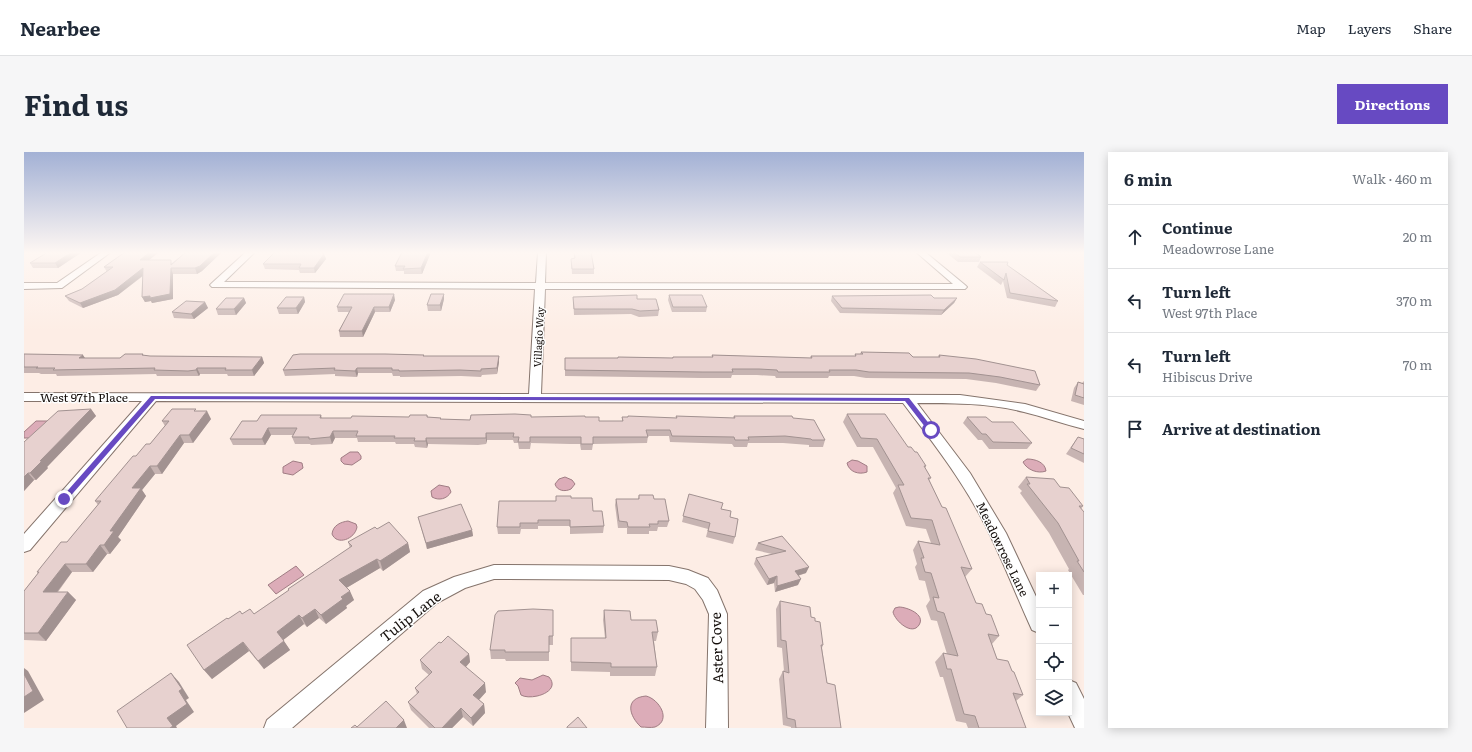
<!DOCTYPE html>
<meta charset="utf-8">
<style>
body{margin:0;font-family:Literata,serif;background:#f6f6f7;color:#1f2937}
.controls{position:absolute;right:12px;bottom:12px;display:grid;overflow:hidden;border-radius:0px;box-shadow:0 2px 10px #0003}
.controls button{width:36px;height:36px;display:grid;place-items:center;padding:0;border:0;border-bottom:1px solid #e0e1e3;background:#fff;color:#1f2937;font:20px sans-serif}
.stop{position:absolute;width:12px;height:12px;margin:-9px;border:3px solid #674ac2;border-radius:50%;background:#fff}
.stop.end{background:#674ac2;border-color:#fff;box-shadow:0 1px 4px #0008}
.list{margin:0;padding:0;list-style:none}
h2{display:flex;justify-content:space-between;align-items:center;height:52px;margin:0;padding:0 16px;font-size:17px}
h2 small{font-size:13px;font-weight:400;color:#747a83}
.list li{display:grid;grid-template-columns:26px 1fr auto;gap:12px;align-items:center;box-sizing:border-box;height:64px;padding:0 16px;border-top:1px solid #e0e1e3}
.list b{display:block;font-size:15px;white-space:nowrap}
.list p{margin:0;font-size:13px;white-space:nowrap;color:#747a83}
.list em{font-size:13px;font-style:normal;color:#747a83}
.icon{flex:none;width:22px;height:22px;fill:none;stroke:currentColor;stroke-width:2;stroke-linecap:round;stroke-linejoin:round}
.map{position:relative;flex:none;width:1060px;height:576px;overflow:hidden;border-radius:0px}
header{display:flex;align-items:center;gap:24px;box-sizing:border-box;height:56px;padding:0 20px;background:#fff;border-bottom:1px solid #e0e1e3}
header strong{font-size:19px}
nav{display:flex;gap:22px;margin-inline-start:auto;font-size:14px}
.intro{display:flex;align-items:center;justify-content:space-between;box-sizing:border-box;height:96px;padding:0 24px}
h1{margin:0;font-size:28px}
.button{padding:10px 18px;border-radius:0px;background:#674ac2;color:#fff;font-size:14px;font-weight:700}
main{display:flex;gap:24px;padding:0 24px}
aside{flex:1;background:#fff;border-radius:0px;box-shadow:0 2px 10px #0003}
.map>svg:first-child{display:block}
.water{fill:#dcacb8;stroke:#a07d84}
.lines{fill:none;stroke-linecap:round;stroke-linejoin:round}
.minor-casing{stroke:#85746c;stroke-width:2}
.minor{fill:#fff;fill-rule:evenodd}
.wall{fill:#c7b4b2}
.shaded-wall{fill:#a29291}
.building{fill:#e7d1cf;stroke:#a29291}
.route{fill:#674ac2}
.labels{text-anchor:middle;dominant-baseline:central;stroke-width:3;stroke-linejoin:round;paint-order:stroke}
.far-street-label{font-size:10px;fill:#140e0b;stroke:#fefefe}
.street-label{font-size:12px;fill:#140e0b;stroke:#fefefe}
.near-street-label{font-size:14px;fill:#140e0b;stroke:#fefefe}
</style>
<header>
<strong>Nearbee</strong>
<nav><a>Map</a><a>Layers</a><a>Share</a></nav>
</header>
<div class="intro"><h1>Find us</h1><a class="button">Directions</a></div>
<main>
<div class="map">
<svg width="1060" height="576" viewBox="0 0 1060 576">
<rect width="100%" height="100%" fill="#fdede5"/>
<path class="water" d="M12,269H24L6,286H0V280Z
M326,300H334L337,304V307L328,313L320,312L317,309V306Z
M1003,307C1011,307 1021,310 1022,319C1014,322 1003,318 999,310Z
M828,308L834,309L843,314V320C835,323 825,320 823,311Z
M269,309L278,311L279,316L269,323L259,321V315Z
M541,325L548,328L551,332L547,337C541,340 533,339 531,332L535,327Z
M415,333L425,335L427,340C423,347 415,349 408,345L407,339Z
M324,369L332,372L333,375C331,387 313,394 308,382C309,373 317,370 324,369Z
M272,414L280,423L252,442L244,433Z
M875,455C882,455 902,462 895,473C888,484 871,469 869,460L871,456Z
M519,523L525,525C538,540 507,549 497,543L494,534L491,531L496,526L508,528Z
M622,544C635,547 648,568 631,575C627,576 621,575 617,575C605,564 600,546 622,544Z"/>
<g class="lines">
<defs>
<path id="minor" d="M78,100H87L38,136L0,137V131H33Z
M222,100H231L200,130L512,131L514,100H522L521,131L929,132L892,100H901L941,133L943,135L941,137H521L517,242L936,243L1001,252L1060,269V277C1040,272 1020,265 1000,260C965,251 929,251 893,251L946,321L982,381L1015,451V481L1008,478C991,441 977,403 958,367C936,325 907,288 879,251L132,249L6,398L0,400V382L118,249H0V241L505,242L511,137L188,135L186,133L188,131Z
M470,413L645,414L664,418L684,426L693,438L703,462L704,576H682L685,462L679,448L671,437L662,432L645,428L470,427L441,436L413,451L268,576H240L243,568L399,439L430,425Z
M1045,528L1052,531L1060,547V576H1051L1044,561Z"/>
</defs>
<use href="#minor" class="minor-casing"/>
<use href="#minor" class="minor"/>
</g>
<path class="wall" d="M24,100H58L34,116H9L6,111Z
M101,100H135L125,108L148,111L162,100H198L178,119L173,122H149V147L128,151L127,149L121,150L118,145L119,124L94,143L59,156L45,149L41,144L58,137L83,120L80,115Z
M407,100L398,122H380V119H372L371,114Z
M550,100H567L570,117V122H548L547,107L550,106Z
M921,100H951L957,105L955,110H934Z
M300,102L302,107L291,121H276L275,118L241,117L239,112Z
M956,110L983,113L1034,149L1031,155L983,146L979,129L977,133L953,115Z
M420,142V147L417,159H404L403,153Z
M645,143L683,155L682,160H648L644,148Z
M808,144L910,146H933L930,151L917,163L816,161L807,149Z
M280,145L281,150L274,162H255L253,156Z
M549,145L613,147L635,158L634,164L615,165L607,162L550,163Z
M220,146L222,151L212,163H194L192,157Z
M371,148L366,160H351L339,185H316L315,179L325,160H314L313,155Z
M181,150L184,156L170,167L150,166L148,160Z
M837,200L889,205H914L915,203L1016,233L1012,239L972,231L942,227L842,226L830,224H805L804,226H752L751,224L733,223H708L707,226H677L541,224V206H594V205L648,206L649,205H688V203L786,206L787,204H831V202H836Z
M0,202L61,206H96L119,202L120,204L238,205L240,211L230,224H204L203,222H176L175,224H133L132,222L33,224L32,222H17L15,221H0Z
M400,203V204H475V210L473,222L458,223L457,225L437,224L376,225V224H369L368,221H334L333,225L311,224V222L261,224L259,218Z
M1060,229V253L1047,249L1050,236L1054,230L1058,231Z
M67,257L72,264L23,315L24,316L12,328H10L0,339V290Z
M174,259L187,267L169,291H160L138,322H131L118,338L122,344L94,385L97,388L86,402H83L69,420H48L34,440H44L52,448L22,489L0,488V439L14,421L13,420L43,390L74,353L71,349L112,304L126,292L141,274L138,269Z
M823,262L884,295L891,300L902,314L901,316L907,326L905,328L948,417L941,425L952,451L962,462L975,484L968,492L973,507L988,519L999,543L992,549L1002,576H944L942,571L932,569L919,525H916L911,510L919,501L923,502L913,469L907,468L902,454L906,448L901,429L895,428L891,415L893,412L889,398L894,389L907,391L902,377L882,374L869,341L872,336L849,295H833L819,270Z
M297,263L298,266H327L385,265L403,263L404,265L417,266V267L446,268L507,265H561L575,269H598V265L652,266V264L709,266L710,264L769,266L801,288L799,295H785V293L759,291H724L723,295H710L708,292L646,290L645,284H624L623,291L569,292L568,298H557L556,292H546L507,291L506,297H495L494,291H490L489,288H463L462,292L454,293L404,292L403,296L391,295L390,292H372L371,290H334L333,286H311L308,292L287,293L286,292H271L268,285L270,283H247L241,293H209L206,287L233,269Z
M943,265L968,270L1008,291L1003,297H965L958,288H954L939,271Z
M1054,285L1060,287V311L1042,302Z
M1002,325L1036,335L1059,354L1057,357L1060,360V443H1059L1044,418L1045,417L1025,381L996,341L998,339L994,335Z
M665,342L697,357L706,365L711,385L709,392L682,385L684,377L658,370Z
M615,343L630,347L645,369L643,375H634L633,379H625V382H603V376H594L591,353L592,347H614Z
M547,346L569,359L580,374L579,381L546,382V374H514V377H497L496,382H474L473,375Z
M394,365L448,378L449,384L403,397Z
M353,377L384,391L386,400L359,419L356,416L322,436L330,448L322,454L323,456L302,472L295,466L283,475L280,472L259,488L266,498L240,517L225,499L188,527L180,518L204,467L218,462H230L265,438L264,437L326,396L324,390Z
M758,384L782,421L774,424V433L751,440L750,431L743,433L730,412L732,406L748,402L731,398L734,391Z
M756,449L787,465L791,469L799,493L798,496L803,531L817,576H767V575L759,573L755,527L759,519H760L758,496L753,495L752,457Z
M529,458V493H525V509H482L481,507H467L466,498Z
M580,458L607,468L634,480L632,489H630L633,515L631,524H586V520L547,519V486H581L579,468Z
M417,491L445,502L446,510L442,515L462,540L455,548L460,552L461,561L449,574L439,565L428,576H405L387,558L384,550L393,542L391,536L405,523L398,517L396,508Z"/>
<path class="shaded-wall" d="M48,100H58L34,116L31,111Z
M126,100H135L119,113L116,108Z
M191,100H198L178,119L173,122L171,116Z
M404,100H407L398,122L397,116Z
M300,102L302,107L291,121L290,116Z
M119,116L122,121L94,143L59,156L56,151Z
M147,116L149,122V147L128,151L127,149L121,150L118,145L126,144Z
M370,142L371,148L366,160L365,155Z
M420,142V147L417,159L416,153Z
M280,145L281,150L274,162L272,156Z
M220,146L222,151L212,163L210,157Z
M933,146L930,151L917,163L920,158Z
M181,150L184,156L170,167L167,162Z
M350,155L351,160L339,185L338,179Z
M59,203L63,209L55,206Z
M475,204V210L473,222V216Z
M238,205L240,211L230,224L228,218Z
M173,216L176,222L175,224L172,218Z
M333,216L334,221L333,225L331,219Z
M67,257L72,264L23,315L24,316L12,328L6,321L16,309Z
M183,259L187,267L169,291L165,283Z
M244,276L247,283L241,293L238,287Z
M309,279L311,286L308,292L306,285Z
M462,281L463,288L462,292Z
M156,283L160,291L138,322L133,314Z
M402,286L404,292L403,296L402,289Z
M126,314L131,322L118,338L122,344L94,385L97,388L86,402L80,393L86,379L108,336Z
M4,321L10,328L0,339V325Z
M448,378L449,384L403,397L402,391Z
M384,391L386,400L359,419L356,409Z
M76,393L83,402L69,420L62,412Z
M353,407L356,416L319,438L315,428Z
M41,412L48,420L27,448L19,440Z
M785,415L782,421L768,425L771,419Z
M753,424L750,431L743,433L745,427Z
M777,427L774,433L751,440L753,434Z
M326,439L330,448L322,454L323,456L302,472L297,463L317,445Z
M44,440L52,448L22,489L14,481Z
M291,457L295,466L283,475L278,466Z
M275,463L280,472L258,489L253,480Z
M260,489L266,498L240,517L234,509Z
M219,490L225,499L188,527L180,518Z
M445,502L446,510L438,519L436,510Z
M0,516L4,519L20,548L0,561Z
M147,521L155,530L165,546L162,548L170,560L152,574L153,576H146L143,566L155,539Z
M461,531L462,540L451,552L449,543Z
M460,552L461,561L449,574L447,566Z
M437,556L439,565L428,576H418Z
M380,568L383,576H372Z"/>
<path class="building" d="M24,100H48L31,111H6Z
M101,100H126L116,108H147V113L162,100H191L176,114L171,116H147L146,142L126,146V144L118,145L119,116L91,138L56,151L41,144L58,137L89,115H80Z
M251,100H297L300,102L290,116H275L277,112H239Z
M378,100H404L397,116L379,117L381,114H371Z
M550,100H567L570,117H548L547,107L551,106Z
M930,100H951L957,105H936Z
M956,110H984L983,113L1034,149L986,141L982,121L980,128Z
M320,142H370L365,155H350L338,179H315L328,155H313Z
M407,142H420L416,153H403Z
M613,143V147H632L635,158L616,159L608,157H550L549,145Z
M645,143H678L683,155H649Z
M907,143L910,146H933L920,158L818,156L808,144Z
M262,145H280L272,156H253Z
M202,146H220L210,157H192Z
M162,149L181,150L167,162L148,160Z
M837,200L885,201L889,205H916L915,203L952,207L1011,219L1016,233L976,225L945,221L845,220L832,218H805L806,220H754L753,218L735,217H708L709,220H678L541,218V206H594V205L649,206V205H689L688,203L788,206L787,204H832L831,202H839Z
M0,202L59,203L55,206H96L101,202H119L118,203L126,204L238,205L228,218H201L202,216H173L172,218L164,219L130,218L131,216L29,218L31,216H12L14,215H0Z
M276,202H361L400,203L399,204H475L473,216L457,217V219L436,218L375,219V218H368V216H333L331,219L310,218L311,216L259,218L269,203Z
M1054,230L1060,232V246L1051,243Z
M67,257L16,309H18L6,321H4L0,325V290L34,259Z
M148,257H172L170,259H183L165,283H156L133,314H126L108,336H117L86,379H90L80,393H76L62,412H41L19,440H44L14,481H0V439L15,420H13L37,390H43L77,349H71L109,304H112L122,292H126L145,269H138Z
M491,262L507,263V265L561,264V265H575V269H599L598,265H604V264L653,266L652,264L711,266L710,264H768L769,266L790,268L801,288H788L787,287L761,284L724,285L725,288H711L710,285L648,284L646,278H622L624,285H569V292H557V285H506V290H494L495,285H489L490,281H462V286H402V289H390L391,286H370L371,284H332L334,279H309L306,285L285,287V285H268L273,276H244L238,287H206L218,269H233L237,263H297L296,266H327L328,264L385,265L386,263H403V265L417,266L416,267L446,268L447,263Z
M823,262H861L884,295H887L891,300H893L902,314H900L907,326H904L918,355L922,356L948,417L937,415L952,451L958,452L962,462L967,463L975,484L964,482L973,507L984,509L988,519L990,520L999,543L989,541L1002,576H955L951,564L940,562L927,517H923L919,501L934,504L920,461L913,459L909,445L915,446L907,421L901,420L897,406H900L894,389L916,393L908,368L887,366L874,333H880L853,287L837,286Z
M943,265H962L968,270H989L1008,291L969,290L962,282H958Z
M1054,285L1060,287V302L1047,296Z
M1002,325L1030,327L1036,335L1045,336L1059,354H1055L1060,360V420L1053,409H1055L1034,371L1003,332H1006Z
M665,342L699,351L697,357L707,359L706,365L714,367L711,385L684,379L686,371L659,364Z
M615,343H629L630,347H641L645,369H634V372H625L626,375H604L603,370L595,369L592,347H615Z
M532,344H547V346H568L569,359H578L580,374L546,375V368H514V371H496V375H473L475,349H532Z
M437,352L448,378L402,391L394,365Z
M365,370L384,391L356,409L353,407L315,428L326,439L317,445L319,447L297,463L291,457L278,466L275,463L253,480L260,489L234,509L219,490L180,518L163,493L203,466L204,467L216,459L218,462L226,457L230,462L265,438L264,437L328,394L324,390L351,375L353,377Z
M758,384L785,415L771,419L777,427L753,434V424L745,427L732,406L762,399L734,391Z
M756,449L786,455L787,465L791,466V469L796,470L799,493H797L803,531L811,533L817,576H772L771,568L763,566L759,519L765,521L762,489L757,488Z
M509,457L529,458V484H525V500H481V498H466L471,463L474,459Z
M580,458L606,459L607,468H632L634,480H628L633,515H587V511L547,510V486H582Z
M424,484L445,502L436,510L461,531L449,543L460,552L447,566L437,556L418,576H411L384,550L395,540L391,536L408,520L396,508L415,490L417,491Z
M147,521L158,537L155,539L163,552L143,566L149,574L146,576H103L93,559Z
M0,522L9,539L0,545Z
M362,549L380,568L372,576H327L331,573L333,575Z
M554,565L563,576H543V575Z"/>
<linearGradient id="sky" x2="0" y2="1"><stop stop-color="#a3b1d5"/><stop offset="0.56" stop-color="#fef7f3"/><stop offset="1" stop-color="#fef7f3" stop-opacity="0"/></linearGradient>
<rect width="1060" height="180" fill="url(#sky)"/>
<path class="route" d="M127,244L883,246H885L910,278L905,280L881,249L131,247L43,348H38V345Z"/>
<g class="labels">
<g class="far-street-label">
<text transform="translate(514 185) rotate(-87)">Villagio Way</text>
</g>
<g class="street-label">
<text x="60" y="245">West 97th Place</text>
<text transform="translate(979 397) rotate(64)">Meadowrose Lane</text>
</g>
<g class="near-street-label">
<text transform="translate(386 464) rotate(-38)">Tulip Lane</text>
<text transform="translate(692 496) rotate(-92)">Aster Cove</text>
</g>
</g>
</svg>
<div class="controls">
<button>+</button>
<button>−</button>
<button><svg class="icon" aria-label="locate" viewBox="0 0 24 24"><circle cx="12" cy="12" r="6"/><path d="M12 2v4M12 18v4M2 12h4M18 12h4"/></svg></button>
<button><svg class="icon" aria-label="layers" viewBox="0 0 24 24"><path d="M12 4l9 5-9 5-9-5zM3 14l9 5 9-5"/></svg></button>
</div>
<div class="stop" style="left:907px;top:278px"></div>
<div class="stop end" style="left:40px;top:347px"></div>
</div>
<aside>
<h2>6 min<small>Walk · 460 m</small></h2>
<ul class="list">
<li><svg class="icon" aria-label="ahead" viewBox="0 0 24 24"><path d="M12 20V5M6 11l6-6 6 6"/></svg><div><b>Continue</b><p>Meadowrose Lane</p></div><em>20 m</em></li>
<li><svg class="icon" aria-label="left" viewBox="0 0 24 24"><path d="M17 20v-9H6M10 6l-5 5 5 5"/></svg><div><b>Turn left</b><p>West 97th Place</p></div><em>370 m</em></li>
<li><svg class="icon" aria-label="left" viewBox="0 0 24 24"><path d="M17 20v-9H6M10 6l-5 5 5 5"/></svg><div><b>Turn left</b><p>Hibiscus Drive</p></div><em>70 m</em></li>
<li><svg class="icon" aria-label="arrive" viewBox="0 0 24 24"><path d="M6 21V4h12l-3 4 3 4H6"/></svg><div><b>Arrive at destination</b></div></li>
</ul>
</aside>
</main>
